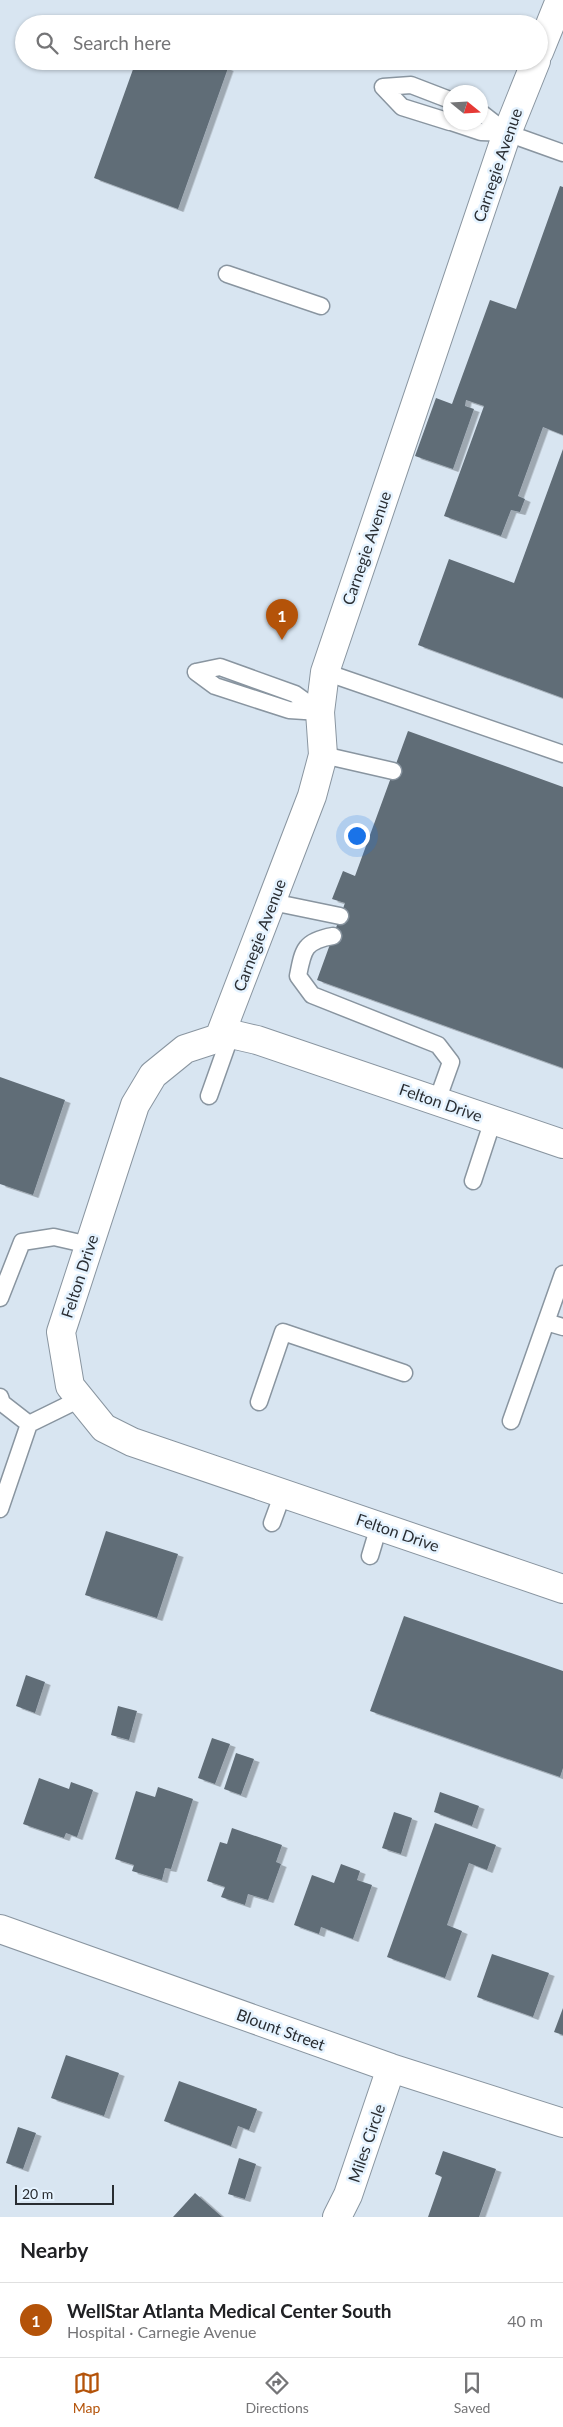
<!DOCTYPE html>
<meta charset="utf-8">
<style>
body{margin:0;font-family:Lato,sans-serif;background:#f6f6f6;color:#202124}
.compass{position:absolute;left:443px;top:85px;width:45px;height:45px;border-radius:50%;background:#fff;box-shadow:0 1px 4px #0004;rotate:108deg}
.scale{position:absolute;left:15px;bottom:12px;width:99px;box-sizing:border-box;padding-left:5px;border:2px solid #292d32;border-top:0;font-size:14px;line-height:18px;white-space:nowrap;color:#292d32;-webkit-text-stroke:4px #e5f3ff;paint-order:stroke}
.you{position:absolute;left:356px;top:835px;width:18px;height:18px;margin:-12px;border:4px solid #fff;border-radius:50%;background:#1a73e8;box-shadow:0 0 0 8px #1a73e833}
.badge{display:grid;place-items:center;width:32px;height:32px;border-radius:50%;background:#b45309;color:#fff;font-size:16px;font-weight:700}
.pin{position:absolute;translate:-50% -41px;filter:drop-shadow(0 1px 2px #0008)}
.pin::after{content:'';position:absolute;top:26px;width:18px;height:15px;background:inherit;clip-path:polygon(0 0,100% 0,50% 100%)}
.list{margin:0;padding:0;list-style:none}
h2{display:flex;justify-content:space-between;align-items:center;height:65px;margin:0;padding:0 20px;font-size:21px}
h2 small{font-size:16px;font-weight:400;color:#757577}
.list li{display:grid;grid-template-columns:32px 1fr auto;gap:15px;align-items:center;box-sizing:border-box;height:75px;padding:0 20px;border-top:1px solid #e0e0e0}
.list b{display:block;font-size:19px;white-space:nowrap}
.list p{margin:0;font-size:16px;white-space:nowrap;color:#757577}
.list em{font-size:16px;font-style:normal;color:#757577}
.icon{flex:none;width:28px;height:28px;fill:none;stroke:currentColor;stroke-width:2;stroke-linecap:round;stroke-linejoin:round}
.map{position:relative;flex:none;width:563px;height:2217px;overflow:hidden}
.search{position:absolute;background:#fff;box-shadow:0 1px 4px #0004;left:15px;right:15px;top:15px;height:55px;display:flex;align-items:center;gap:12px;box-sizing:border-box;padding:0 18px;border-radius:28px;color:#757577;font-size:19px}
.sheet{height:140px;background:#fff}
nav{display:flex;justify-content:space-around;align-items:center;box-sizing:border-box;height:70px;border-top:1px solid #e0e0e0;background:#fff;font-size:14px;color:#757577}
nav a{display:grid;justify-items:center;gap:2px}
nav .on{color:#b45309}
.map>svg:first-child{display:block}
.building{fill:#616d77;filter:url(#shadow)}
.lines{fill:none;stroke-linecap:round;stroke-linejoin:round}
.lane-casing{stroke:#8995a0;stroke-width:19}
.street-casing{stroke:#8995a0;stroke-width:30}
.lane{stroke:#fff;stroke-width:16}
.street{stroke:#fff;stroke-width:28}
.labels{text-anchor:middle;dominant-baseline:central;stroke-width:5;stroke-linejoin:round;paint-order:stroke}
.street-label{font-size:16px;fill:#292d32;stroke:#e5f3ff}
</style>
<div class="map">
<svg width="563" height="2217" viewBox="0 0 563 2217">
<defs>
<filter id="shadow"><feDropShadow dx="5.5" dy="3" stdDeviation="0" flood-color="#0004"/></filter>
</defs>
<rect width="100%" height="100%" fill="#d8e5f1"/>
<path class="building" d="M136,61H209L228,68L178,209L94,178Z
M560,186L563,187V435L543,427L518,496L525,499L520,512L511,510L501,536L444,516L484,406L466,400L465,406L474,409L453,469L415,456L436,398L452,404L490,300L516,309Z
M563,449V698L418,645L449,559L514,583Z
M408,731L563,787V1068L317,980L345,903L332,899L343,871L355,876Z
M0,1077L65,1100L33,1195L0,1184Z
M106,1531L178,1554L157,1618L85,1595Z
M404,1616L563,1671V1768L560,1777L370,1711Z
M26,1675L45,1682L35,1713L16,1706Z
M118,1706L137,1711L129,1740L111,1735Z
M212,1738L230,1744L215,1784L198,1778Z
M236,1753L254,1759L241,1795L224,1789Z
M39,1778L69,1789L71,1782L93,1790L77,1837L66,1833L64,1838L23,1824Z
M158,1787L193,1799L171,1869L165,1868L162,1880L132,1871L134,1865L115,1859L136,1791L155,1797Z
M440,1792L479,1806L472,1826L434,1812Z
M394,1812L412,1818L401,1854L382,1848Z
M435,1823L496,1845L487,1870L469,1863L447,1925L462,1931L445,1978L387,1957Z
M232,1828L282,1845L276,1862L281,1864L268,1900L248,1894L245,1905L221,1897L225,1887L207,1881L220,1842L227,1844Z
M341,1864L360,1871L357,1880L372,1885L353,1939L321,1927L319,1934L294,1925L312,1875L334,1883Z
M492,1954L549,1973L533,2017L477,1997Z
M563,2008V2035L554,2032Z
M66,2055L119,2073L104,2116L51,2098Z
M179,2081L257,2109L249,2130L238,2126L231,2146L164,2121Z
M18,2127L36,2133L23,2169L6,2163Z
M443,2151L496,2169L479,2217H428L442,2177L435,2174Z
M239,2158L256,2164L245,2199L228,2194Z
M195,2193L222,2217H173Z"/>
<g class="lines">
<defs>
<path id="lane" d="M383,87L402,107L450,122
M383,87L411,85L450,100
M480,112L507,133
M451,122L481,132L507,133L563,153
M227,274L321,306
M196,672L220,667L295,694L320,712
M196,672L215,686L289,710L320,712
M325,672L563,754
M323,755L393,771
M272,902L340,916
M333,936C304,941 303,950 298,976L312,995L438,1045L451,1062L437,1101
M209,1096L231,1034
M473,1181L493,1120
M0,1298L22,1242L54,1237L89,1245
M546,1322L563,1327
M0,1397L2,1403L29,1424L0,1509
M259,1402L283,1332L404,1373
M511,1421L563,1274
M29,1424L80,1399
M272,1523L283,1493
M370,1556L379,1526"/>
<path id="street" d="M539,52L560,0
M219,1038L312,796L323,755L320,712L325,672L507,133L536,61
M563,1144L257,1040L231,1034L185,1049L153,1075L135,1105L61,1332L70,1386L104,1428L132,1442L563,1589
M0,1929L391,2068L563,2123
M337,2217L348,2195L391,2068"/>
</defs>
<use href="#lane" class="lane-casing"/>
<use href="#street" class="street-casing"/>
<use href="#lane" class="lane"/>
<use href="#street" class="street"/>
</g>
<g class="labels">
<g class="street-label">
<text transform="translate(497 165) rotate(-71)">Carnegie Avenue</text>
<text transform="translate(366 548) rotate(-71)">Carnegie Avenue</text>
<text transform="translate(259 935) rotate(-69)">Carnegie Avenue</text>
<text transform="translate(441 1102) rotate(19)">Felton Drive</text>
<text transform="translate(79 1276) rotate(-72)">Felton Drive</text>
<text transform="translate(398 1532) rotate(19)">Felton Drive</text>
<text transform="translate(281 2029) rotate(20)">Blount Street</text>
<text transform="translate(366 2143) rotate(-71)">Miles Circle</text>
</g>
</g>
</svg>
<svg class="compass" viewBox="-18 -18 36 36"><path d="M0-13l5 13h-10z" fill="#e53935"/><path d="M0 13l5-13h-10z" fill="#757577"/></svg>
<div class="scale">20 m</div>
<div class="you"></div>
<div class="pin badge" style="left:282px;top:640px">1</div>
<div class="search"><svg class="icon" aria-label="search" viewBox="0 0 24 24"><circle cx="10" cy="10" r="6"/><path d="M15 15l6 6"/></svg>Search here</div>
</div>
<section class="sheet">
<h2>Nearby<small></small></h2>
<ul class="list">
<li><span class="badge">1</span><div><b>WellStar Atlanta Medical Center South</b><p>Hospital · Carnegie Avenue</p></div><em>40 m</em></li>
</ul>
</section>
<nav>
<a class="on"><svg class="icon" aria-label="map" viewBox="0 0 24 24"><path d="M3 6l6-2 6 2 6-2v14l-6 2-6-2-6 2zM9 4v14M15 6v14"/></svg>Map</a>
<a><svg class="icon" aria-label="directions" viewBox="0 0 24 24"><path d="M12 3l9 9-9 9-9-9zM9 14v-3h6M13 9l2 2-2 2"/></svg>Directions</a>
<a><svg class="icon" aria-label="saved" viewBox="0 0 24 24"><path d="M7 4h10v16l-5-4-5 4z"/></svg>Saved</a>
</nav>
